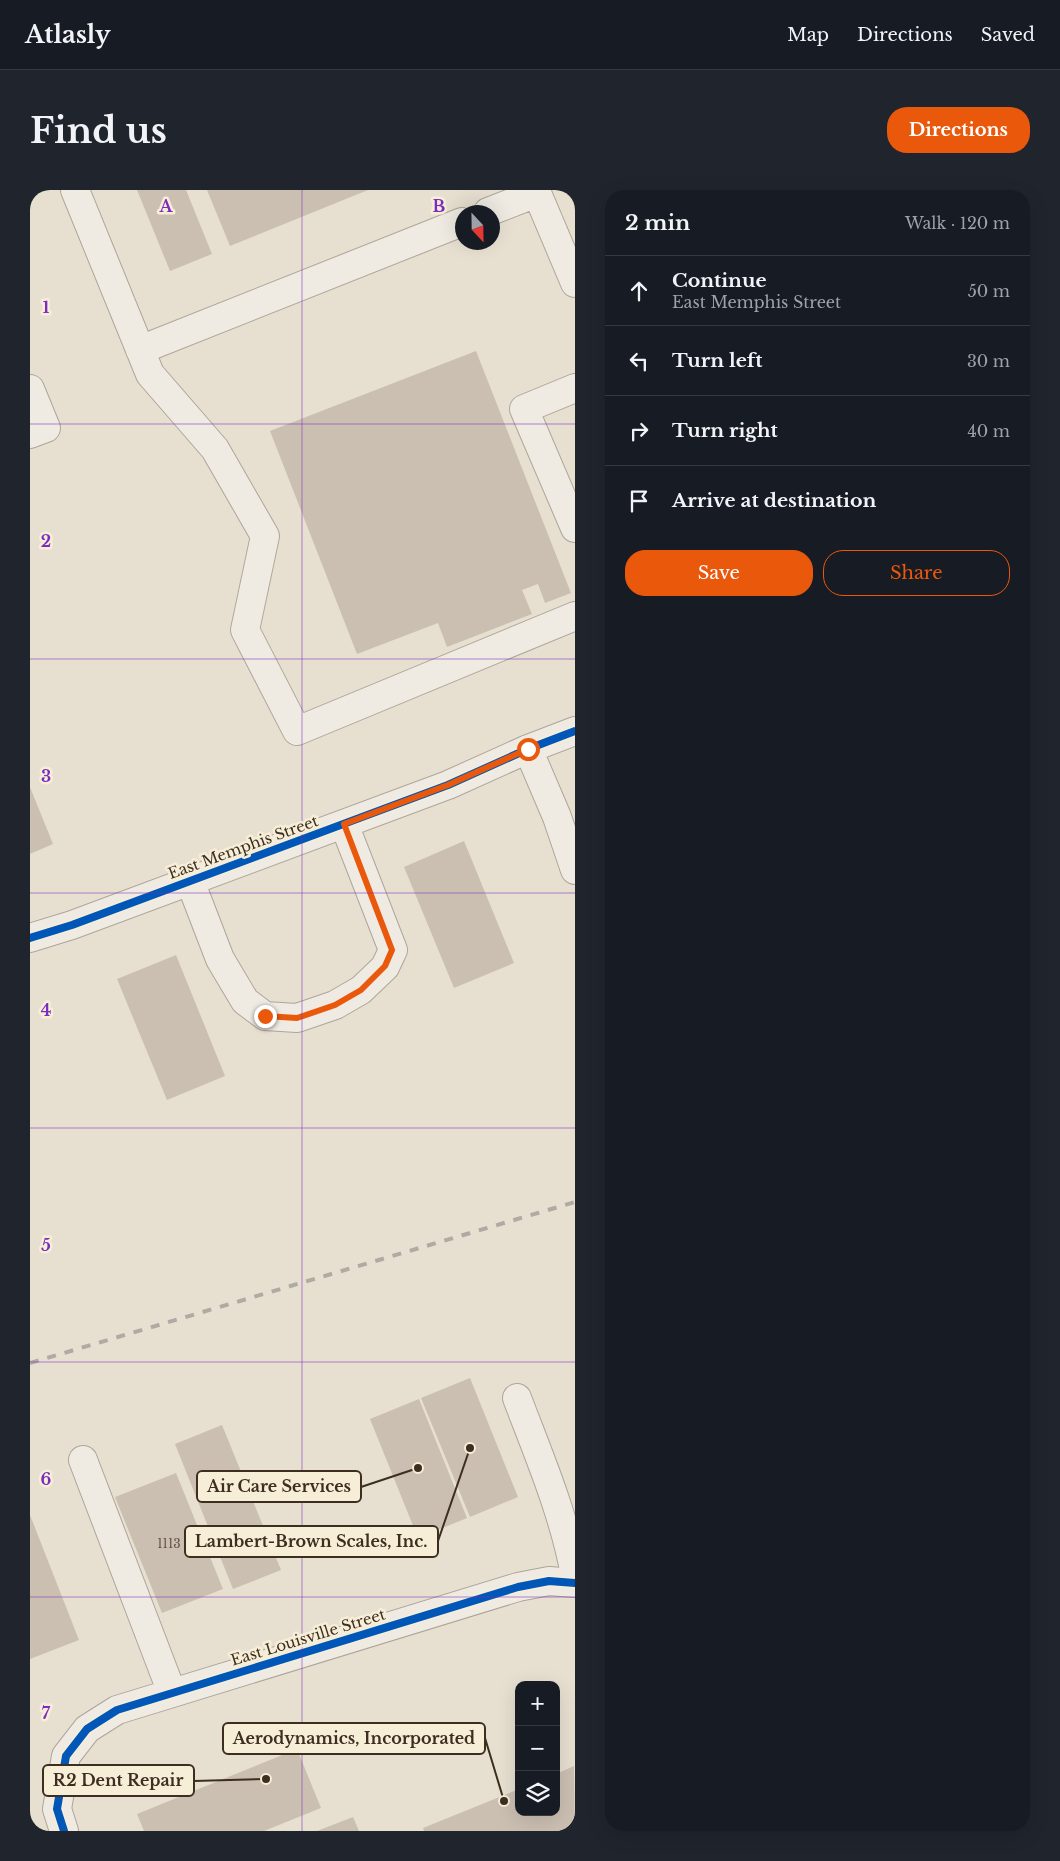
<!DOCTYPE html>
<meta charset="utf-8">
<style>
body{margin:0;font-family:"Libre Baskerville",serif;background:#20242c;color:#f1f3f6}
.controls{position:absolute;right:15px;bottom:15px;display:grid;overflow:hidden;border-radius:10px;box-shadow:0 5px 20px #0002}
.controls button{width:45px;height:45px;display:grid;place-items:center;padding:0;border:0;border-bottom:1px solid #363941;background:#171b24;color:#f1f3f6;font:25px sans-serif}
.compass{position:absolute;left:425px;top:15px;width:45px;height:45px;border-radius:50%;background:#171b24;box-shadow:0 5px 20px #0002;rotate:158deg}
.stop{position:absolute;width:15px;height:15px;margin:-11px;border:4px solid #ea580c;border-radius:50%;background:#fff}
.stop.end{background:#ea580c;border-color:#fff;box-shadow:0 1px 5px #0008}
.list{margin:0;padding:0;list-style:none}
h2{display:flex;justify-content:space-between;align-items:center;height:65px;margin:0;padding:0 20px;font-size:21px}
h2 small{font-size:16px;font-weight:400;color:#9ea1a6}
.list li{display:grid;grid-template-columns:32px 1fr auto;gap:15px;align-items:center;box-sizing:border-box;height:70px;padding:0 20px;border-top:1px solid #363941}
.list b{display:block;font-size:19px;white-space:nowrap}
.list p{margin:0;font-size:16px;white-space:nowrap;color:#9ea1a6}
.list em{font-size:16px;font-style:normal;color:#9ea1a6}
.actions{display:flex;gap:10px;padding:15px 20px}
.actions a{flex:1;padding:11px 0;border:1px solid #ea580c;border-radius:20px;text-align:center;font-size:18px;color:#ea580c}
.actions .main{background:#ea580c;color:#fff}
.icon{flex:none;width:28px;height:28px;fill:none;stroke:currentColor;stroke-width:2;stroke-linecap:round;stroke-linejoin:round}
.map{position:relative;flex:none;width:545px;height:1641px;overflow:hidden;border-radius:20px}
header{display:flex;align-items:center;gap:30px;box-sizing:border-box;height:70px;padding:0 25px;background:#171b24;border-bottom:1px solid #363941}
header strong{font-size:24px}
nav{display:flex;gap:28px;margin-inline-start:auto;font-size:18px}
.intro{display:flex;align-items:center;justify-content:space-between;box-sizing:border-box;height:120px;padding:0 30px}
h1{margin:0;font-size:35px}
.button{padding:12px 22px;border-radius:20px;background:#ea580c;color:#fff;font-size:18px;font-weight:700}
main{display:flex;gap:30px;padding:0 30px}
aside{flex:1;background:#171b24;border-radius:20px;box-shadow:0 5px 20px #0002}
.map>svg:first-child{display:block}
.building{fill:#cbbfb2}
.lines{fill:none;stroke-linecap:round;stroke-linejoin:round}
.minor-casing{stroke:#ada599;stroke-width:30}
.minor{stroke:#efebe3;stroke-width:28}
.rail{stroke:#afaaa2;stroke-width:4;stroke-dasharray:9 9;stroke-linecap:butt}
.cycleway-casing{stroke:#f7eed8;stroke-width:11}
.cycleway{stroke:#0057b8;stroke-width:8}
.route{stroke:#ea580c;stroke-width:6}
.grid{fill:none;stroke:#7b2cbf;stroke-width:1;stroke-opacity:0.55}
.labels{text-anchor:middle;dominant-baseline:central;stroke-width:5;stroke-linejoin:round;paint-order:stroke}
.number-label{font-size:12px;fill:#605244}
.street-label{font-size:15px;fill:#3d2e20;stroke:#f7eed8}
.grid-label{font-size:16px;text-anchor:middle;font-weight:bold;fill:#7b2cbf;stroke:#f7eed8;stroke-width:5;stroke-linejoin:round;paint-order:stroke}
.leader{fill:none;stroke:#3d2e20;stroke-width:2}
.callout-dot{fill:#3d2e20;stroke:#f7eed8;stroke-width:2}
.callout{fill:#f7eed8;stroke:#3d2e20;stroke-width:2}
.callout-label{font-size:16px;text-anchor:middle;font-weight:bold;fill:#3d2e20}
</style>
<header>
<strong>Atlasly</strong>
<nav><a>Map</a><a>Directions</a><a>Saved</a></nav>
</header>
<div class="intro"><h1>Find us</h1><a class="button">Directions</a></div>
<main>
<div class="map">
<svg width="545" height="1641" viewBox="0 0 545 1641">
<rect width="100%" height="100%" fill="#e7e0d1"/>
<path class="building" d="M107,0H156L182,64L140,81Z
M177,0H338L200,56Z
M446,161L541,403L515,413L508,394L492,400L502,424L417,457L408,433L327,464L240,241Z
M0,597L23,654L0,664Z
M434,651L484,773L424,798L374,677Z
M146,765L195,886L137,910L87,789Z
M440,1188L488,1307L440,1327L391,1208Z
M389,1209L437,1328L388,1348L340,1229Z
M192,1235L251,1380L203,1399L145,1254Z
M146,1283L193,1399L132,1423L85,1307Z
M0,1325L49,1450L0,1469Z
M267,1559L291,1618L234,1641H114L107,1624Z
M544,1576L545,1641H394L393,1638L489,1599V1622H526V1584Z
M323,1627L329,1641H287Z"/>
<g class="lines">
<defs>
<path id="minor" d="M45,0L120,184L185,259L235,346L215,440L267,541L545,426
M458,22L507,3L545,93
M110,160L432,32
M545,198L494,219L545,338
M0,199L16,238L0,244
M498,559L527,627L545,680
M160,691L190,769L215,811L235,826L267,828L305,815L331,800L355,777L363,760L314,634
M0,748L42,735L418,595L498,559L545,541
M487,1208C509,1266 534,1324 545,1385
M53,1270L142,1503
M34,1641L27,1619L36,1566L57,1539L87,1520L488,1397L519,1391L545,1393"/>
</defs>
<use href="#minor" class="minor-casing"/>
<use href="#minor" class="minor"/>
<path class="rail" d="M0,1173L545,1012"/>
<defs>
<path id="cycleway" d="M0,748L42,735L418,595L498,559L545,541
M34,1641L27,1619L36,1566L57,1539L87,1520L488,1397L519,1391L545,1393"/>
</defs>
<use href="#cycleway" class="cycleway-casing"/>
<use href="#cycleway" class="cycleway"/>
</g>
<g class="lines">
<path class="route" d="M235,826L267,828L305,815L331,800L355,776L362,760L314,634L418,595L498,559"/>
</g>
<path class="grid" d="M272,0V1641M0,234H545M0,469H545M0,703H545M0,938H545M0,1172H545M0,1407H545"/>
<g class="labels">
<g class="number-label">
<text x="139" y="1353">1113</text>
</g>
<g class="street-label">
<text transform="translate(213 657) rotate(-20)">East Memphis Street</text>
<text transform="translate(278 1447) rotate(-17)">East Louisville Street</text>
</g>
</g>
<g class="grid-label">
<text x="136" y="22">A</text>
<text x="409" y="22">B</text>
<text x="16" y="123">1</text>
<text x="16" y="357">2</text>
<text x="16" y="592">3</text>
<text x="16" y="826">4</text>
<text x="16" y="1061">5</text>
<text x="16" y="1295">6</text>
<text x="16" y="1529">7</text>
</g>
<path class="leader" d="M388 1278L331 1297M440 1258L408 1351M474 1611L455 1548M236 1589L164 1591"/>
<g class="callout-dot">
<circle cx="388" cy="1278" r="5"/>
<circle cx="440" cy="1258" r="5"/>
<circle cx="474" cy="1611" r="5"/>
<circle cx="236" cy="1589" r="5"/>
</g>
<g class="callout">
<rect x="167" y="1281" width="164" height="31" rx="5"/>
<rect x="155" y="1336" width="253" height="31" rx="5"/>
<rect x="193" y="1533" width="262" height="31" rx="5"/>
<rect x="13" y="1575" width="151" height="31" rx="5"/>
</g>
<g class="callout-label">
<text x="249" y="1302">Air Care Services</text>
<text x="281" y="1357">Lambert-Brown Scales, Inc.</text>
<text x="324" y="1554">Aerodynamics, Incorporated</text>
<text x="88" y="1596">R2 Dent Repair</text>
</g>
</svg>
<div class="controls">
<button>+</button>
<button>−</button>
<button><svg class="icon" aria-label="layers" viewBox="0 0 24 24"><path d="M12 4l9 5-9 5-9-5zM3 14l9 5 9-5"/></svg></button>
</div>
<svg class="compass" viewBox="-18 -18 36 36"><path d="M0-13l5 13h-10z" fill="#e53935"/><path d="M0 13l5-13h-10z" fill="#9ea1a6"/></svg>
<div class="stop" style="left:498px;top:559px"></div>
<div class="stop end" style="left:235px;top:826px"></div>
</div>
<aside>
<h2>2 min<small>Walk · 120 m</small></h2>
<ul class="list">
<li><svg class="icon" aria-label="ahead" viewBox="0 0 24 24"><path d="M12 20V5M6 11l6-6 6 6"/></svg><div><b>Continue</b><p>East Memphis Street</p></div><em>50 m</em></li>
<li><svg class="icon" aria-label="left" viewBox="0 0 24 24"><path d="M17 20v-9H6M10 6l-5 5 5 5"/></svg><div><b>Turn left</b></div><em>30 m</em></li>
<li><svg class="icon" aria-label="right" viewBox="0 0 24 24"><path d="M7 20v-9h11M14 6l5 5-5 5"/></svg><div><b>Turn right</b></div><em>40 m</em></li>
<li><svg class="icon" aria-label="arrive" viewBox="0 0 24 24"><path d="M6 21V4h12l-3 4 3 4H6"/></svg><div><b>Arrive at destination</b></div></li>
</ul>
<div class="actions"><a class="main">Save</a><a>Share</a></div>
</aside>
</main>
